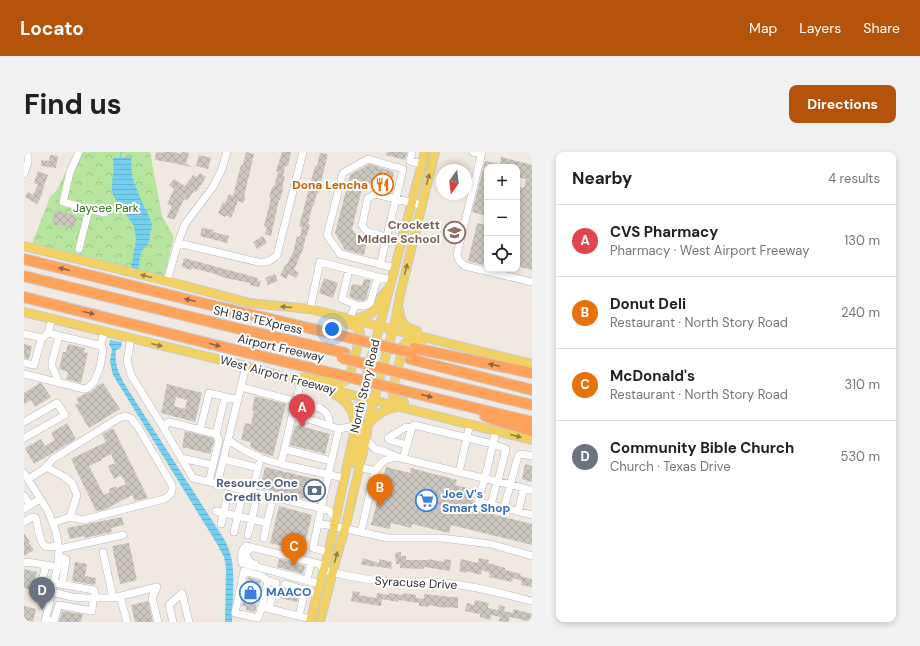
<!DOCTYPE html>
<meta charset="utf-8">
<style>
body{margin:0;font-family:"DM Sans",sans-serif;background:#f2f2f2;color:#202124}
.controls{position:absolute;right:12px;top:12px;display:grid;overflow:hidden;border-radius:8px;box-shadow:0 2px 6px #0003}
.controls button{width:36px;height:36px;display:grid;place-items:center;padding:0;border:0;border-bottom:1px solid #e0e0e0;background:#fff;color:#202124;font:20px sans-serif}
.compass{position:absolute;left:412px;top:12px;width:36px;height:36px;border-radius:50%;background:#fff;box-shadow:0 2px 6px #0003;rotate:194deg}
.you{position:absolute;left:308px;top:177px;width:14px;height:14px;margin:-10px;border:3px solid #fff;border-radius:50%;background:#1a73e8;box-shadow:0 0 0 6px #1a73e833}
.badge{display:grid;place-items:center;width:26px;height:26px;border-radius:50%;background:#b45309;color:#fff;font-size:13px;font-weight:700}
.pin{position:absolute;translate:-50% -33px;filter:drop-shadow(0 1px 2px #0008)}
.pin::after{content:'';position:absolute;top:21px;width:14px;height:12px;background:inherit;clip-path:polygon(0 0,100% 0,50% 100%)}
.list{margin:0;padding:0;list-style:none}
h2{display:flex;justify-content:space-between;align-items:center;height:52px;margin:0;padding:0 16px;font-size:17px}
h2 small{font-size:13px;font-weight:400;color:#757577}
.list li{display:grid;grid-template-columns:26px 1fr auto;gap:12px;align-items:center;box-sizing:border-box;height:72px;padding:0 16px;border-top:1px solid #e0e0e0}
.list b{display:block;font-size:15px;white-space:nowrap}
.list p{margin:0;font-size:13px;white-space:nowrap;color:#757577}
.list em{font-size:13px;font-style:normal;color:#757577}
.icon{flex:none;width:22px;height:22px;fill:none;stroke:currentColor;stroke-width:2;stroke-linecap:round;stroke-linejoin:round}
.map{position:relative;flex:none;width:508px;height:470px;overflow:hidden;border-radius:8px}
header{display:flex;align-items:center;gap:24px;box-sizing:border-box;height:56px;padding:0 20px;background:#b45309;color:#fff}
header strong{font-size:19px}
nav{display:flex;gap:22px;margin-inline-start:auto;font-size:14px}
.intro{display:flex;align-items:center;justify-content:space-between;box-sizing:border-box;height:96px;padding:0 24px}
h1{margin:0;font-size:28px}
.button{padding:10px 18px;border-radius:8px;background:#b45309;color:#fff;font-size:14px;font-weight:700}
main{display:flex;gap:24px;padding:0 24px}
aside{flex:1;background:#fff;border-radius:8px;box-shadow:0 2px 6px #0003}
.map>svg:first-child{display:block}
.park{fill:url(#park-crowns)}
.water{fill:url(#water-rules)}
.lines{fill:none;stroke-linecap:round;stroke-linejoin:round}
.stream{stroke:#75cff0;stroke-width:1.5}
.building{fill:url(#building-cross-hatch);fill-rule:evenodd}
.minor-casing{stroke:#b4b7c1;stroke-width:8}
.major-casing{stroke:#c9c9c9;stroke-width:10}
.highway-casing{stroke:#c9c9c9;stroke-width:12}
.minor{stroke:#fff;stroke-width:7}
.major{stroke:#f2d163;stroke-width:8}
.highway{stroke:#ffa35c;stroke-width:10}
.highway-bridge-casing{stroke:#c9c9c9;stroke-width:12;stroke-linecap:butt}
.highway-bridge{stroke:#ffa35c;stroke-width:10}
.oneway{fill:#908048}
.oneway2{fill:#8c6343}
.labels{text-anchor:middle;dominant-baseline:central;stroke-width:4;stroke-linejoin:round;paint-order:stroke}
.food-label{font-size:12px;font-weight:bold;fill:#c56008;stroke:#fff;text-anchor:end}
.park-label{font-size:12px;fill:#2c6e1b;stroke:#fff}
.education-label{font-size:12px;font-weight:bold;fill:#785e54;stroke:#fff;text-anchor:end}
.street-label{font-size:12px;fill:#2e2e2e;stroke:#fff}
.service-label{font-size:12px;font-weight:bold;fill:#4e5e75;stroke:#fff;text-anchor:end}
.shop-label{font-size:12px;font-weight:bold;fill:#366cbe;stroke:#fff;text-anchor:start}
</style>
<header>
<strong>Locato</strong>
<nav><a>Map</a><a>Layers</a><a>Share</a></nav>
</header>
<div class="intro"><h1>Find us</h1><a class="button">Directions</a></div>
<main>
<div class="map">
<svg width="508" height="470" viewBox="0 0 508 470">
<defs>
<pattern id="park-crowns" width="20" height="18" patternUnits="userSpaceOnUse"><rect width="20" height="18" fill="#b6e59e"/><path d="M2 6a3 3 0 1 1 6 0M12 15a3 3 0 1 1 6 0" fill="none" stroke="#9dc588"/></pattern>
<pattern id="water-rules" width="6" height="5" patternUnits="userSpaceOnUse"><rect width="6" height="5" fill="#75cff0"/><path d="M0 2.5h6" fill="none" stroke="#66b2ce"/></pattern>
<pattern id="building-cross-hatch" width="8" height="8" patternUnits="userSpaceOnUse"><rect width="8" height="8" fill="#cbc7bf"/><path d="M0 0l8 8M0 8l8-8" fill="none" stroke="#afaba4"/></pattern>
</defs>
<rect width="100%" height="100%" fill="#efe9e1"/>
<path class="park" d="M51,0H126L138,64L150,85L140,125L8,92L26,45L33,38Z"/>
<path class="water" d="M107,5L108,24L117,48L124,62L128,72L125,90L117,100L114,118L107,117L112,87L110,74L90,45C86,37 89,29 89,19C90,15 89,11 89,6Z
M86,188L98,190L97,196L92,198C90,213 96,224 103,236L202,390C204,396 207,402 208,409C211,429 208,450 208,470H201L202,416L200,405L193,392L89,223L86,210L88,197L85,193Z"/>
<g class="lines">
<path class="stream" d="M97,0V6"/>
</g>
<path class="building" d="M132,0L139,1V0H149L157,2L158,0L165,1L162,11H161L168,15L144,10L131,8Z
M222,0L230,2L220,45L222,46L219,51L214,49L207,66L202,63L201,65L194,61L199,50L201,51L205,42L209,44L217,13H219Z
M258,0H267L264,14H261L259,24H261L258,37L259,38L256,48H255L247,84L241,82L243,75L240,74L247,46L245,45L248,35H250L254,20L252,19Z
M363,0H383L381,8L362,3Z
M296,1L304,2L294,42L293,41L289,55H288L284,72H286L283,84H282L279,97L270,118L275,121L272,126L265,122L262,127L256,123L262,112L263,113L270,98L273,84L276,85L278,75L275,74L291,14H293Z
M26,3L34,4L32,16L17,14V8L25,9Z
M175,3L187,6L184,17L172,14Z
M477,5L508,13V118L493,114V62L495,52H493V34L500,36L502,27L493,25V15H463V64L448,60L461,9L476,12Z
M345,12L370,20L366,37L346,32L338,37L328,77L331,81L339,83L344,85L340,103L321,98L311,81L326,23Z
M14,19L24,23L18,40L19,41L13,52L1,45L4,40L9,43L14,33L10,31Z
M176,21L182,25L172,40L170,39L163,49L160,47L150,68L143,65L148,54L143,52L150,37L145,33L150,27L161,34L169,23L173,25Z
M31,58L53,64L50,76L38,73V74L28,72Z
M453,71L463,73V114L444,109Z
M178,76L190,78L189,80L205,84L203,91L176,84Z
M239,84L243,91L233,97L229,90Z
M160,106L234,126L233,130L237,128L235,135L226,133V131L197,125V124L184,120L168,116L167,118L158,115Z
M251,122L254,129L244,133L241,126Z
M300,126L314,131L309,146L295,141Z
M340,127L347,128L342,147L339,149L333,148L325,144L328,132L338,134Z
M0,192L8,194L5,207L0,206Z
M44,192L61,196L60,200L64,201L57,231L42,227L44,220L35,217L39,200H42Z
M16,231L18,232L27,245L11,255L7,248L0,252V241Z
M79,231L96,257L65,276L51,253L55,251L52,247L60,242L67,240L73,234Z
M143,232L178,241L171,270L137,261ZM152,245L163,248L161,257L150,254Z
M231,244L262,252L249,304L238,301L226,295L227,290L217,288L221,271L227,272L230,259L228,258Z
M276,270L282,271L280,275L306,282L301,302L266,293L271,273L275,274Z
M43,271L52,287L10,312L1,296L17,287L21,294L31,288L27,281Z
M89,276L124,346L111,349L108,343L80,358L72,359L47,307L82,290L78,282ZM87,302L91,311L84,314L90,327L97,323L102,332L93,336L92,334L85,337L86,340L80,343L65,314L78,308L77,307Z
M161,279L189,286L190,289L186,302L158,295Z
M501,312L508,314V330L498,327Z
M241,315L295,328L290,349L236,336Z
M362,315L386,321L387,316L433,328L431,333L452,338L449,346L450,351L449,357L508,372V393L427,373L425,381L388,372L387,376L367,371L366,377L347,373Z
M255,354L288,363L279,399L246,391Z
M98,365L100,373L87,376L88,380L60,386V384L46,387L43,376Z
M0,381L6,390L5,391L10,398L0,404Z
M105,391L113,428L96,432L88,394Z
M377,400V404H382V408H404V407L420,410V407L427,408L426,419L400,415L399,417L376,416V412H372L371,401Z
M339,406L355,411V407L368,410L367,417L350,414L349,415L337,412Z
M455,406L465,408L464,411L481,416V418L497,422L496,424L508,427V435L497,433L498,429L489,426L488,430L465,425L466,421L458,418L457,423L443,419L442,421L435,419L437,407L454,411Z
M255,407L281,414L279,422L253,415Z
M51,410L63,412L61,424L72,426L71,433L48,429Z
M0,417L13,420L8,438L0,436Z
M224,425L237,429L231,452H233L231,460L222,458V455L218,454Z
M259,436L275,442L273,450L256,446Z
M329,439L336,440L335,443L352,446L353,441L365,443V441L379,443V441L392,443V446L400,447V442L427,445H434V456L421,455V456L405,453V455L395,454V451L375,448L374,450L358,447L357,454L344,452L327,449Z
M451,448L465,451L464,456L474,458L475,453L481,455L480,459L489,461L490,457L508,462V470L486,465L484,470H480L475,469L476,465L467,463L466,468L456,465V462L441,459L443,451L450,453Z
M124,449L129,470H111L107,453Z
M0,454L12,457L9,470L0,468Z
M38,459L59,462L57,470H35Z"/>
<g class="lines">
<defs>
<path id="minor" d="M55,0L46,20L39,50L81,61
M388,0L386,9L398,12
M449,0L457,2
M458,0L433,102C434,108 436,111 441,114L508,130
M0,22L4,10V0
M378,89L343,80L338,73L344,46L351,42L397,53
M154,91L234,110C243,111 247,109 253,103L279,0
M55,97L65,57
M356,113L379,17L344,7L319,21L303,83L316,102L371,116
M325,117L318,147L332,153
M143,129L154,91L161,72L189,35L198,17L203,0
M286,157L296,110L354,125
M325,167L332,153L340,154L346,151L354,125L368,128
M24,181L78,194
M0,182L19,186
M107,186L103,209L107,223L139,275
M0,211L10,213L17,188L24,181L28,167
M0,222L60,237L64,236L70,230L76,215L79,198L77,191L80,180
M35,231L28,214V210L35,184
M217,235L296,256C304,261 306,265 305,274
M268,264L277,230
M0,270L33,251L41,263L0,286
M315,277L331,274
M176,278L185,241L214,248
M472,279L461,326L454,347L456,350L508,363
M192,282L201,245
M342,287L351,297L362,300L373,305
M204,288L220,298L236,306L257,312
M383,293L365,288L364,286L382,275L387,276
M260,297L307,309
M157,306L189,313
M199,307L234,316
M379,307L388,275L390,273L469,292L482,297L474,329
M22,315L41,325L48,331L53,343L46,365
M335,315L351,319
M435,320L446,272
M0,321L24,359L32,380L35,397L34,413L21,470
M4,327L20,317L29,307L95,266L101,264L107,266L114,275L148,333C149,341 147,343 140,347L59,368L46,365L29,371
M185,330L195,288L192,282L145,270L139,275L169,326L304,358L312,366
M193,333L222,214
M228,341L235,312
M0,344L6,353
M467,353L473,329
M480,356L494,304L497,302L508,304
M0,357L16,347
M192,359L243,371L249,346
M494,360L500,336
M0,370L8,365L12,366C13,372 16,391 21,394C24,396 31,394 34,394
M294,371L364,386H417L467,392L508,404
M197,372L203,346
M210,380L217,349
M337,380L351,319C358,309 361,307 373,305L508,338
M224,383L231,353
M240,386L243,371
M228,396L224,398L222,401C224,408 224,411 231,412
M35,397L99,383
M79,400L89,446
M304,400L289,396C297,356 305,317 315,277L281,266L268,264L257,312L320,326
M35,405L42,407L38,433
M0,411L3,410L22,413
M34,415L22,413L16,437L48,445L61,446H89L133,435
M283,428L287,410
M244,429L252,431L245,456
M30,431L70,438L72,445
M261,432L293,442
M296,432L218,411C217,405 217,398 222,394L295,412L300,418C319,423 340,428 360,429C376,431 392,429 409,430C443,432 475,441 508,449
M133,435L128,446L134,470
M96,444L103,470
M238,455L234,466L211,461L220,419L238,424L244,429L238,455L287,467
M275,464L281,438
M21,468L28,469L30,468L34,455L35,453L68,459L69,446
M149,470L145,453L158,441L165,470"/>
<path id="major" d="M0,94L143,129L226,151L286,157L508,212
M375,158C376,171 381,175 393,179
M0,160L222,214L277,230L508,288
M330,168L348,161L354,153L358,144L364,137
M274,227L281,225L314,232L321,229L325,226L336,186C337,175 332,174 322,171
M307,240C322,249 328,253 331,272
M380,250C372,248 369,248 368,239L380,192C385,187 390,188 397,190
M335,270L336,281L331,309L332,312L335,315
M345,271C354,261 360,258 373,255
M286,470L304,402L342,226L401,0
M296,470L314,400L321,377L342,287L344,271L372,165L376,143L411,0"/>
<path id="highway" d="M0,107L174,150L327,186
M0,124L220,178L321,201
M0,145L187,192L312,222
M390,196L508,221
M386,207L508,238
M381,222L508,253
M377,238L508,270
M461,264L469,267L508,279"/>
</defs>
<use href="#minor" class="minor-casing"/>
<use href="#major" class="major-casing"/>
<use href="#highway" class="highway-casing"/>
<use href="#minor" class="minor"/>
<use href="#major" class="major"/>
<use href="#highway" class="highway"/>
<defs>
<path id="highway-bridge" d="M327,186L388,201
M318,206L381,222
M312,222L377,238"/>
</defs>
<use href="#highway-bridge" class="highway-bridge-casing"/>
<use href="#highway-bridge" class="highway-bridge"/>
</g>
<defs><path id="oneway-solid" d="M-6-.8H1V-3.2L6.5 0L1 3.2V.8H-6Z"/></defs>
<g class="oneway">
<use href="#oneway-solid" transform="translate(404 27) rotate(-76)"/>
<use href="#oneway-solid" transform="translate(382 117) rotate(-76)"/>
<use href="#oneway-solid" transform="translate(122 124) rotate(-166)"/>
<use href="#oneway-solid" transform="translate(262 155) rotate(-175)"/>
<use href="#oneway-solid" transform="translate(133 193) rotate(14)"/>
<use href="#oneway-solid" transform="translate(492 284) rotate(14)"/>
<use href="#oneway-solid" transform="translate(312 405) rotate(-75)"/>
</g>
<g class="oneway2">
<use href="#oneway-solid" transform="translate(40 117) rotate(-166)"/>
<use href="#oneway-solid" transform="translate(166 148) rotate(-166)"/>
<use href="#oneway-solid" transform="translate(65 161) rotate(14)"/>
<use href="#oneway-solid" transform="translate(191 193) rotate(14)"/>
<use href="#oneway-solid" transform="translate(470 213) rotate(-168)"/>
<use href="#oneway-solid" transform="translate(403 244) rotate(14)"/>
</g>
<defs>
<symbol id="restaurant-ring" viewBox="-11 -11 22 22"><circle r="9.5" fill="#fff" stroke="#e8710a" stroke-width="1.5"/><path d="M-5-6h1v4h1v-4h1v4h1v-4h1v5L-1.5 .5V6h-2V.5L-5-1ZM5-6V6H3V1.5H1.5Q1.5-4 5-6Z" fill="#e8710a"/></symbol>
<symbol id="school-ring" viewBox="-11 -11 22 22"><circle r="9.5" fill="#fff" stroke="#8d6e63" stroke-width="1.5"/><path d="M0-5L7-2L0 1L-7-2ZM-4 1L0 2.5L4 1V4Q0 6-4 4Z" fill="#8d6e63"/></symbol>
<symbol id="bank-ring" viewBox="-11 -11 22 22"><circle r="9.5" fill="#fff" stroke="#5c6f8a" stroke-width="1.5"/><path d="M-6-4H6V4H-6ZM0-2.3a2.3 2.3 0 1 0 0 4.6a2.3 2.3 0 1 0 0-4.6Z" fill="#5c6f8a"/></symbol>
<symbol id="supermarket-ring" viewBox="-11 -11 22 22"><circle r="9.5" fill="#fff" stroke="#3f7fe0" stroke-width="1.5"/><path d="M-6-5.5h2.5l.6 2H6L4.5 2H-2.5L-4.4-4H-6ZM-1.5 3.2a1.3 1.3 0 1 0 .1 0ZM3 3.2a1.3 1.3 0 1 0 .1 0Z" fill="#3f7fe0"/></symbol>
<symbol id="shop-ring" viewBox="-11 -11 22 22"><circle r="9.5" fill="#fff" stroke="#3f7fe0" stroke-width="1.5"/><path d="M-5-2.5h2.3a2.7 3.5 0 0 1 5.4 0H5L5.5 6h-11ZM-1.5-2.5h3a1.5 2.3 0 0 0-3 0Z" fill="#3f7fe0"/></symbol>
</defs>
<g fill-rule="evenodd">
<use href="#restaurant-ring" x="346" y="20" width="25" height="25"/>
<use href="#school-ring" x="418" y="68" width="25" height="25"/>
<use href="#bank-ring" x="278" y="326" width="25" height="25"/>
<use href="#supermarket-ring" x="390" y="336" width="25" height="25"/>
<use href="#shop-ring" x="214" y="428" width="25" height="25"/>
</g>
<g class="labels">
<g class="food-label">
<text x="344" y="33">Dona Lencha</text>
</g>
<g class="park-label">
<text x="82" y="56">Jaycee Park</text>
</g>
<g class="education-label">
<text x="416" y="73">Crockett<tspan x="416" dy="14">Middle School</tspan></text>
</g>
<g class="street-label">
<text transform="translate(234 168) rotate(13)">SH 183 TEXpress</text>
<text transform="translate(257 196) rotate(13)">Airport Freeway</text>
<text transform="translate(254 223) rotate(15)">West Airport Freeway</text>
<text transform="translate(341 234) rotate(-77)">North Story Road</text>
<text transform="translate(392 431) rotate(3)">Syracuse Drive</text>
</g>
<g class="service-label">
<text x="274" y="331">Resource One<tspan x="274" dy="14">Credit Union</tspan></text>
</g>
<g class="shop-label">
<text x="418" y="342">Joe V's<tspan x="418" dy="14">Smart Shop</tspan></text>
<text x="242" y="440">MAACO</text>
</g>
</g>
</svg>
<div class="controls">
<button>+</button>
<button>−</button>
<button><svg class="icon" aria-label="locate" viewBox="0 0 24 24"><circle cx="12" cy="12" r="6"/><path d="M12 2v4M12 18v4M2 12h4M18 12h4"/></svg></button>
</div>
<svg class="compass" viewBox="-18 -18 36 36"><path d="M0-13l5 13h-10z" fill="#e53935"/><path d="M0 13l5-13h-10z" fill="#757577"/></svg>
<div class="you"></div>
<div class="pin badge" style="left:278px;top:275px;background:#e0444e">A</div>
<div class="pin badge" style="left:356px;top:355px;background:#e8710a">B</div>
<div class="pin badge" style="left:270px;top:414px;background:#e8710a">C</div>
<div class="pin badge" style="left:18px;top:458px;background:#6b7280">D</div>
</div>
<aside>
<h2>Nearby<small>4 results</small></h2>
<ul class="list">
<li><span class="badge" style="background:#e0444e">A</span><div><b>CVS Pharmacy</b><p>Pharmacy · West Airport Freeway</p></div><em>130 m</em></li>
<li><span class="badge" style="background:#e8710a">B</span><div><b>Donut Deli</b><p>Restaurant · North Story Road</p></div><em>240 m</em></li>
<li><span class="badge" style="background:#e8710a">C</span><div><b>McDonald's</b><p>Restaurant · North Story Road</p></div><em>310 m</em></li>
<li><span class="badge" style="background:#6b7280">D</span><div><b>Community Bible Church</b><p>Church · Texas Drive</p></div><em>530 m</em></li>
</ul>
</aside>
</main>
